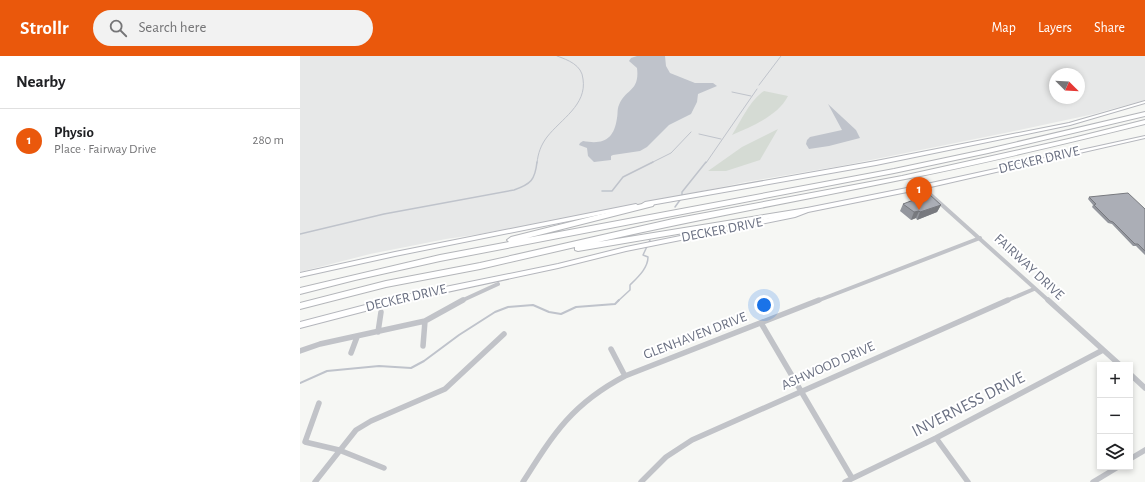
<!DOCTYPE html>
<meta charset="utf-8">
<style>
body{margin:0;font-family:"Alegreya Sans",sans-serif;background:#f2f2f2;color:#202124}
.controls{position:absolute;right:12px;bottom:12px;display:grid;overflow:hidden;border-radius:0px;box-shadow:0 2px 6px #0003}
.controls button{width:36px;height:36px;display:grid;place-items:center;padding:0;border:0;border-bottom:1px solid #e0e0e0;background:#fff;color:#202124;font:20px sans-serif}
.compass{position:absolute;left:749px;top:12px;width:36px;height:36px;border-radius:50%;background:#fff;box-shadow:0 2px 6px #0003;rotate:114deg}
.you{position:absolute;left:464px;top:249px;width:14px;height:14px;margin:-10px;border:3px solid #fff;border-radius:50%;background:#1a73e8;box-shadow:0 0 0 6px #1a73e833}
.badge{display:grid;place-items:center;width:26px;height:26px;border-radius:50%;background:#ea580c;color:#fff;font-size:13px;font-weight:700}
.pin{position:absolute;translate:-50% -33px;filter:drop-shadow(0 1px 2px #0008)}
.pin::after{content:'';position:absolute;top:21px;width:14px;height:12px;background:inherit;clip-path:polygon(0 0,100% 0,50% 100%)}
.list{margin:0;padding:0;list-style:none}
h2{display:flex;justify-content:space-between;align-items:center;height:52px;margin:0;padding:0 16px;font-size:17px}
h2 small{font-size:13px;font-weight:400;color:#757577}
.list li{display:grid;grid-template-columns:26px 1fr auto;gap:12px;align-items:center;box-sizing:border-box;height:64px;padding:0 16px;border-top:1px solid #e0e0e0}
.list b{display:block;font-size:15px;white-space:nowrap}
.list p{margin:0;font-size:13px;white-space:nowrap;color:#757577}
.list em{font-size:13px;font-style:normal;color:#757577}
.icon{flex:none;width:22px;height:22px;fill:none;stroke:currentColor;stroke-width:2;stroke-linecap:round;stroke-linejoin:round}
.map{position:relative;flex:none;width:845px;height:426px;overflow:hidden}
header{display:flex;align-items:center;gap:24px;box-sizing:border-box;height:56px;padding:0 20px;background:#ea580c;color:#fff}
header strong{font-size:19px}
nav{display:flex;gap:22px;margin-inline-start:auto;font-size:14px}
.search{width:280px;height:36px;background:#f2f2f2;display:flex;align-items:center;gap:10px;box-sizing:border-box;padding:0 14px;border-radius:22px;color:#757577;font-size:15px}
main{display:flex}
aside{flex:1;background:#fff}
.map>svg:first-child{display:block}
.built{fill:#e7e8e8;fill-rule:evenodd}
.green{fill:#d5dbd4}
.water{fill:#bfc3cb}
.lines{fill:none;stroke-linecap:round;stroke-linejoin:round}
.stream-far2{stroke:#bfc3cb;stroke-width:1}
.stream-far1{stroke:#bfc3cb;stroke-width:1.5}
.stream{stroke:#bfc3cb;stroke-width:2}
.secondary-casing{stroke:#b4b6bc;stroke-width:2}
.highway-casing{stroke:#b4b6ba;stroke-width:2}
.street-far1{stroke:#c1c3c8;stroke-width:4}
.street{stroke:#c1c3c8;stroke-width:5.5}
.secondary{fill:#fff;fill-rule:evenodd}
.highway{fill:#fff;fill-rule:evenodd}
.wall{fill:#93969d}
.shaded-wall{fill:#787a7f}
.building{fill:#abaeb6;stroke:#787a7f}
.labels{text-anchor:middle;dominant-baseline:central;stroke-width:4;stroke-linejoin:round;paint-order:stroke}
.street-label{font-size:14px;fill:#6a7082;stroke:#fff}
.near-street-label{font-size:17px;fill:#6a7082;stroke:#fff}
</style>
<header>
<strong>Strollr</strong>
<div class="search"><svg class="icon" aria-label="search" viewBox="0 0 24 24"><circle cx="10" cy="10" r="6"/><path d="M15 15l6 6"/></svg>Search here</div>
<nav><a>Map</a><a>Layers</a><a>Share</a></nav>
</header>
<main>
<aside>
<h2>Nearby<small></small></h2>
<ul class="list">
<li><span class="badge">1</span><div><b>Physio</b><p>Place · Fairway Drive</p></div><em>280 m</em></li>
</ul>
</aside>
<div class="map">
<svg width="845" height="426" viewBox="0 0 845 426">
<rect width="100%" height="100%" fill="#f6f7f4"/>
<path class="built" d="M0,0H845V44L794,58L705,77L541,110L446,126L345,147L181,178L146,183L70,198L0,216ZM755,18H779V42H755Z"/>
<path class="green" d="M464,35L488,40C478,60 452,70 432,79C441,65 450,44 464,35Z
M478,73L460,104L426,115H408L442,91Z"/>
<path class="water" d="M337,0H365L366,10L370,17L395,27H413L417,30L398,38L397,46L391,58L369,69L347,91L340,95L313,99L311,100V104L294,106L288,100L287,92L279,89L280,87L283,85C304,89 314,83 317,62C318,58 317,53 319,49C325,33 340,36 337,12L329,5L331,2Z
M528,48L556,74L560,82L529,90L509,93L506,88L507,84L510,81L542,74Z"/>
<g class="lines">
<path class="stream-far2" d="M459,29L481,0
M432,36L451,40
M399,78L421,83
M237,107C238,97 241,89 247,81C261,63 287,49 283,23C282,9 268,4 257,0
M351,107L371,97L391,76
M406,107L457,33"/>
<path class="stream-far1" d="M302,135H312L323,121L353,106
M382,141V136L406,106
M375,151L380,144
M0,178L84,158L214,134C231,128 235,124 237,106
M318,245L330,234V229C338,221 348,212 348,201L343,199L350,184"/>
<path class="stream" d="M0,327L27,315L79,310L111,312L124,305L159,279L195,256L208,251L233,249L249,256L261,258L276,251L315,248L319,244"/>
<defs>
<path id="secondary" d="M845,45V47L770,69L576,109L345,150L342,148L345,146L576,105L769,67Z
M845,80V82L622,133L508,156L495,161L326,195L258,212L96,247L0,272V266L96,241L258,208L326,191L494,157L507,152L622,129Z
M336,148L339,150L338,151L95,200L0,221V217L95,196Z"/>
<path id="highway" d="M845,56V60L688,97L594,117L140,205L55,224L0,238V232L140,199L209,186L207,184L211,181L350,146L354,148L353,150L227,182L594,113L688,93Z
M845,64V68C764,88 682,108 600,124C499,145 398,163 298,186L507,152L511,154L507,156L278,195L275,194V191L180,213L86,231L0,253V247L86,225L180,207L373,163L602,120L773,82Z"/>
</defs>
<use href="#secondary" class="secondary-casing"/>
<use href="#highway" class="highway-casing"/>
<path class="street-far1" d="M622,131L749,245
M161,245L198,228
M517,245L680,182
M706,245L734,233"/>
<path class="street" d="M748,244L820,309
M461,267L552,422
M78,276L81,256
M123,290L125,265
M311,293L325,320
M0,295L20,288L125,265L163,244
M51,297L57,281
M830,318L845,332
M19,347L5,386L39,394L84,412
M636,382L668,426
M830,403L845,394
M15,426L56,374L71,365L145,333L204,278
M223,426C254,377 272,348 325,320L519,244
M341,426L366,401L392,384L708,244
M545,426L636,382L803,294
M793,426L818,411"/>
<use href="#secondary" class="secondary"/>
<use href="#highway" class="highway"/>
</g>
<path class="wall" d="M789,141L845,153V199L836,190H833L812,168L808,167L792,151L793,149L788,143Z
M603,148L641,149L637,156L617,164L616,162L611,164L600,155Z"/>
<path class="shaded-wall" d="M641,149L637,156L617,164L620,156Z
M619,155L616,162L611,164L614,156Z"/>
<path class="building" d="M828,137L845,153V195L838,188H835L813,166L810,165L794,149L796,148L789,141Z
M629,138L641,149L620,156L619,155L614,156L603,148Z"/>
<g class="labels">
<g class="street-label">
<text transform="translate(739 104) rotate(-13)">DECKER DRIVE</text>
<text transform="translate(422 174) rotate(-11)">DECKER DRIVE</text>
<text transform="translate(729 211) rotate(43)">FAIRWAY DRIVE</text>
<text transform="translate(106 242) rotate(-13)">DECKER DRIVE</text>
<text transform="translate(395 280) rotate(-21)">GLENHAVEN DRIVE</text>
<text transform="translate(528 310) rotate(-24)">ASHWOOD DRIVE</text>
</g>
<g class="near-street-label">
<text transform="translate(668 348) rotate(-27)">INVERNESS DRIVE</text>
</g>
</g>
</svg>
<div class="controls">
<button>+</button>
<button>−</button>
<button><svg class="icon" aria-label="layers" viewBox="0 0 24 24"><path d="M12 4l9 5-9 5-9-5zM3 14l9 5 9-5"/></svg></button>
</div>
<svg class="compass" viewBox="-18 -18 36 36"><path d="M0-13l5 13h-10z" fill="#e53935"/><path d="M0 13l5-13h-10z" fill="#757577"/></svg>
<div class="you"></div>
<div class="pin badge" style="left:619px;top:154px">1</div>
</div>
</main>
